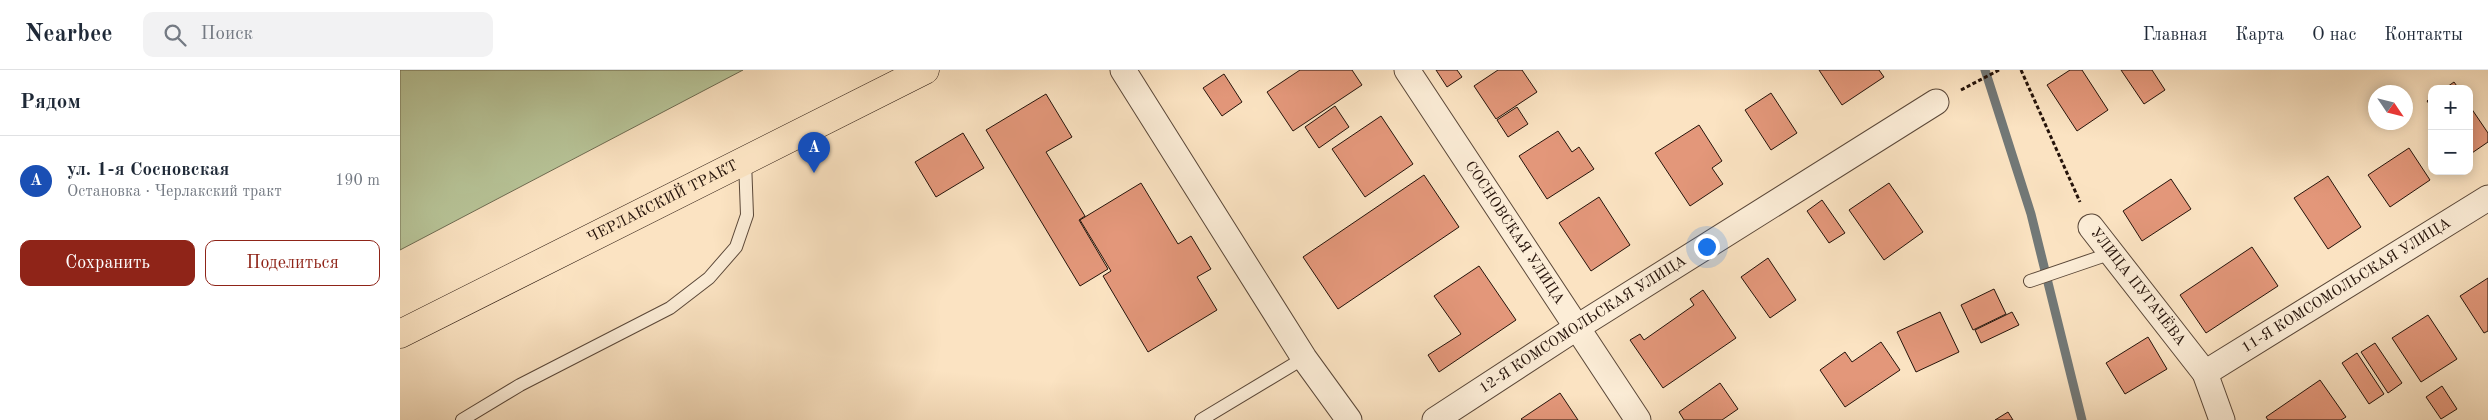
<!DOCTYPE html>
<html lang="ru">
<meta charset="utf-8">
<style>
body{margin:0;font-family:"Old Standard TT",serif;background:#f2f2f3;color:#1f2937}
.controls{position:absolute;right:15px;top:15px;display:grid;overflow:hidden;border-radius:10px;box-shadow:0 2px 12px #0003}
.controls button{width:45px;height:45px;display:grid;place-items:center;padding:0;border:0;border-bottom:1px solid #e0e1e3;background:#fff;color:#1f2937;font:25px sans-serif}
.compass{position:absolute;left:1968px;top:15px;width:45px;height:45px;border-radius:50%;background:#fff;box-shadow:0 2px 12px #0003;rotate:125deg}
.you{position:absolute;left:1306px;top:176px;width:18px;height:18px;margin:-12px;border:4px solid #fff;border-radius:50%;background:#1a73e8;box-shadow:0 0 0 8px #1a73e833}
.badge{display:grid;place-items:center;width:32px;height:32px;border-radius:50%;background:#8f2418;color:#fff;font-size:16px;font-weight:700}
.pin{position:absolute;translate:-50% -41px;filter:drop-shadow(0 1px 2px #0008)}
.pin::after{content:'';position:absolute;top:26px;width:18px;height:15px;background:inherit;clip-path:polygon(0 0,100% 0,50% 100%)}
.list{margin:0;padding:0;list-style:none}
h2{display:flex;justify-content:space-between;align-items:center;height:65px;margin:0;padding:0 20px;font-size:21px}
h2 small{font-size:16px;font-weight:400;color:#747a83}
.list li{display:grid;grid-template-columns:32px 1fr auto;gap:15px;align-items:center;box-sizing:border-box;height:90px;padding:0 20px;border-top:1px solid #e0e1e3}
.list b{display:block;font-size:19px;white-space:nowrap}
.list p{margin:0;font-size:16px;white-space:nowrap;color:#747a83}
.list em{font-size:16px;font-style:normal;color:#747a83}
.actions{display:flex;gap:10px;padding:15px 20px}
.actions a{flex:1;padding:11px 0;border:1px solid #8f2418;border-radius:10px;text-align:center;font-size:18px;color:#8f2418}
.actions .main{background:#8f2418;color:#fff}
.icon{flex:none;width:28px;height:28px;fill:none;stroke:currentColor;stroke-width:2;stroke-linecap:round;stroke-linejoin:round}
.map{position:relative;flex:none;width:2088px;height:350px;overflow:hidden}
header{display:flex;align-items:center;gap:30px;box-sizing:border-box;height:70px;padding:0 25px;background:#fff;border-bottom:1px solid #e0e1e3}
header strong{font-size:24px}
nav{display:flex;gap:28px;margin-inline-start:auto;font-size:18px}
.search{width:350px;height:45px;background:#f2f2f3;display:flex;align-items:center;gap:12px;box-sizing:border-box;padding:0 18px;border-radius:10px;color:#747a83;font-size:19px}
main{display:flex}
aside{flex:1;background:#fff}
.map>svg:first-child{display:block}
.green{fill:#b8c599;stroke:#6e6c52}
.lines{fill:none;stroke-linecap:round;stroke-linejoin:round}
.stream{stroke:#727877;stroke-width:9}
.building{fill:#e3977a;stroke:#25130a}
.service-casing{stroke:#5a4738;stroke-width:14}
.minor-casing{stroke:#5a4738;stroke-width:27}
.primary-casing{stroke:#25130a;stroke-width:29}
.path{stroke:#25130a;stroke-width:3;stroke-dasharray:4 2.5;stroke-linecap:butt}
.service{stroke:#fcedd7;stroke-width:12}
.minor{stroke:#fcedd7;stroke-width:25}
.primary{stroke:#fbe3c2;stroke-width:28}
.labels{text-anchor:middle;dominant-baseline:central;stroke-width:4.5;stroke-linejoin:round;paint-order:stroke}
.street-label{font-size:15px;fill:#25130a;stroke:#fcedd7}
</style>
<header>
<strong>Nearbee</strong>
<div class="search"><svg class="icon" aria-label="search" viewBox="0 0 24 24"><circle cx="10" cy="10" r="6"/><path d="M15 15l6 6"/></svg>Поиск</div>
<nav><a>Главная</a><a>Карта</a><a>О нас</a><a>Контакты</a></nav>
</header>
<main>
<aside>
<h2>Рядом<small></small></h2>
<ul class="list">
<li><span class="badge" style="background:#1a4fb4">A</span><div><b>ул. 1-я Сосновская</b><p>Остановка · Черлакский тракт</p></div><em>190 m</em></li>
</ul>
<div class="actions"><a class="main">Сохранить</a><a>Поделиться</a></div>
</aside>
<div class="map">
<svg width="2088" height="350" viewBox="0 0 2088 350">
<rect width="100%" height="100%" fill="#fbe3c2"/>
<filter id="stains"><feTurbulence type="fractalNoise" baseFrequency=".004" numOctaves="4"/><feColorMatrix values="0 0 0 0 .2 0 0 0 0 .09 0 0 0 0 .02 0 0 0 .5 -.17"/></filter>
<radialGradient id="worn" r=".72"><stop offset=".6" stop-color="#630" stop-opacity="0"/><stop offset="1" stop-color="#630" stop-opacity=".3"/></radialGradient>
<path class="green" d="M0,0H343L0,180Z"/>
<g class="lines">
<path class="stream" d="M1585,0L1631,144L1682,350"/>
</g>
<path class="building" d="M900,0H952L962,15L893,61L867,22Z
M1036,0H1057L1062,7L1047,17Z
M1098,0H1122L1137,22L1096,49L1074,16Z
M1419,0H1479L1484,7L1442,35Z
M1670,0H1682L1708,40L1677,61L1647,15Z
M1721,0H1752L1765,20L1744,34Z
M824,4L842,32L822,46L803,18Z
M2054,12L2059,19H2044Z
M1371,23L1397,63L1371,80L1345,40Z
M646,24L672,67L646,82L685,146L679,150L708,199L680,216L586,60Z
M2032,27V38L2027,31Z
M2069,35L2088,63V72L2069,85Z
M935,36L949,57L919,78L905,57Z
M1117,37L1128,54L1108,67L1097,50Z
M981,46L1013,94L965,127L932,79Z
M1299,55L1322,91L1312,98L1323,114L1290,136L1255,83Z
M1158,61L1172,82L1179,77L1194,99L1147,129L1119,86Z
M563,63L584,98L536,127L515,92Z
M2009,78L2030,110L1990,137L1968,105Z
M1024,105L1059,157L938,239L903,187Z
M1928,106L1961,157L1928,179L1894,128Z
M1771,109L1791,139L1742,171L1723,141Z
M741,113L778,174L791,166L811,199L797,207L817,240L748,282L703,206L711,201L680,150Z
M1489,113L1523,162L1484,190L1449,140Z
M1199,127L1230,175L1191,201L1159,153Z
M1422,130L1445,163L1429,173L1407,141Z
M1852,177L1878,216L1806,263L1780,225Z
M1368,188L1396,230L1370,248L1341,207Z
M1079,196L1116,250L1039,302L1028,285L1061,264L1034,226Z
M2088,208V261L2084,263L2060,226Z
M1594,219L1606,244L1573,260L1561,235Z
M1303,220L1336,268L1263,318L1230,270L1240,264L1244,270L1294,235L1290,229Z
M1540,242L1559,282L1516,302L1497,262Z
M1612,242L1619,255L1581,273L1575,260Z
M2028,245L2057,289L2021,312L1992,268Z
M1748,267L1767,299L1725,324L1706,293Z
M1481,272L1500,300L1445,337L1420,300L1445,282L1452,292Z
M1975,273L2002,313L1988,323L1961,282Z
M1957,283L1984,324L1969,334L1942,293Z
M1920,310L1946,347L1941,350H1868L1866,347Z
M1320,313L1338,339L1322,350H1284L1279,342Z
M2042,316L2057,339L2041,349L2026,327Z
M1160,323L1178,350H1122L1121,349Z
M1608,342L1613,350H1595Z"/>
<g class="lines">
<defs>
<path id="service" d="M1630,211L1712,183
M62,350L120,315L270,238L309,208L336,177L347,145L345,91
M801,350L904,288"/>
<g id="minor">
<path d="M723,0L904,288L949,350"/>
<path id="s1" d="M1007,0L1238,350"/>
<path id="s2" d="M1691,157L1805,303L1822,350"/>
<path id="s3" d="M1805,303L2088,128"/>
<path id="s4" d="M1035,350L1176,258L1536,32"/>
</g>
<g id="primary">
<path id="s5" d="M0,264L525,0"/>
</g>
</defs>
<use href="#service" class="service-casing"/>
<use href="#minor" class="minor-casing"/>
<use href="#primary" class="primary-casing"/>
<path class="path" d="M1621,0L1680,132
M1561,20L1599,0"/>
<use href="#service" class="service"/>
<use href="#minor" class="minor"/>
<use href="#primary" class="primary"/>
</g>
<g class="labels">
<g class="street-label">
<text stroke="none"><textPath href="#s5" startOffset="294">ЧЕРЛАКСКИЙ ТРАКТ</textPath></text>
<text stroke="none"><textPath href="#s1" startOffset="195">СОСНОВСКАЯ УЛИЦА</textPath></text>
<text stroke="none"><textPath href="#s3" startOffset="166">11-Я КОМСОМОЛЬСКАЯ УЛИЦА</textPath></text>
<text stroke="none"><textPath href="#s2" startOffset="76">УЛИЦА ПУГАЧЁВА</textPath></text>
<text stroke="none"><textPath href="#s4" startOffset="176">12-Я КОМСОМОЛЬСКАЯ УЛИЦА</textPath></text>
</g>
</g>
<rect width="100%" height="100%" filter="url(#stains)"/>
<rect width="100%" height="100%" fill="url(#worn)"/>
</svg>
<div class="controls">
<button>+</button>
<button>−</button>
</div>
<svg class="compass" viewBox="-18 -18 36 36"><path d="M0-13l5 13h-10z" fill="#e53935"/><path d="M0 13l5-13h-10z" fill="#747a83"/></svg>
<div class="you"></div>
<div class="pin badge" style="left:414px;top:103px;background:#1a4fb4">A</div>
</div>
</main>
